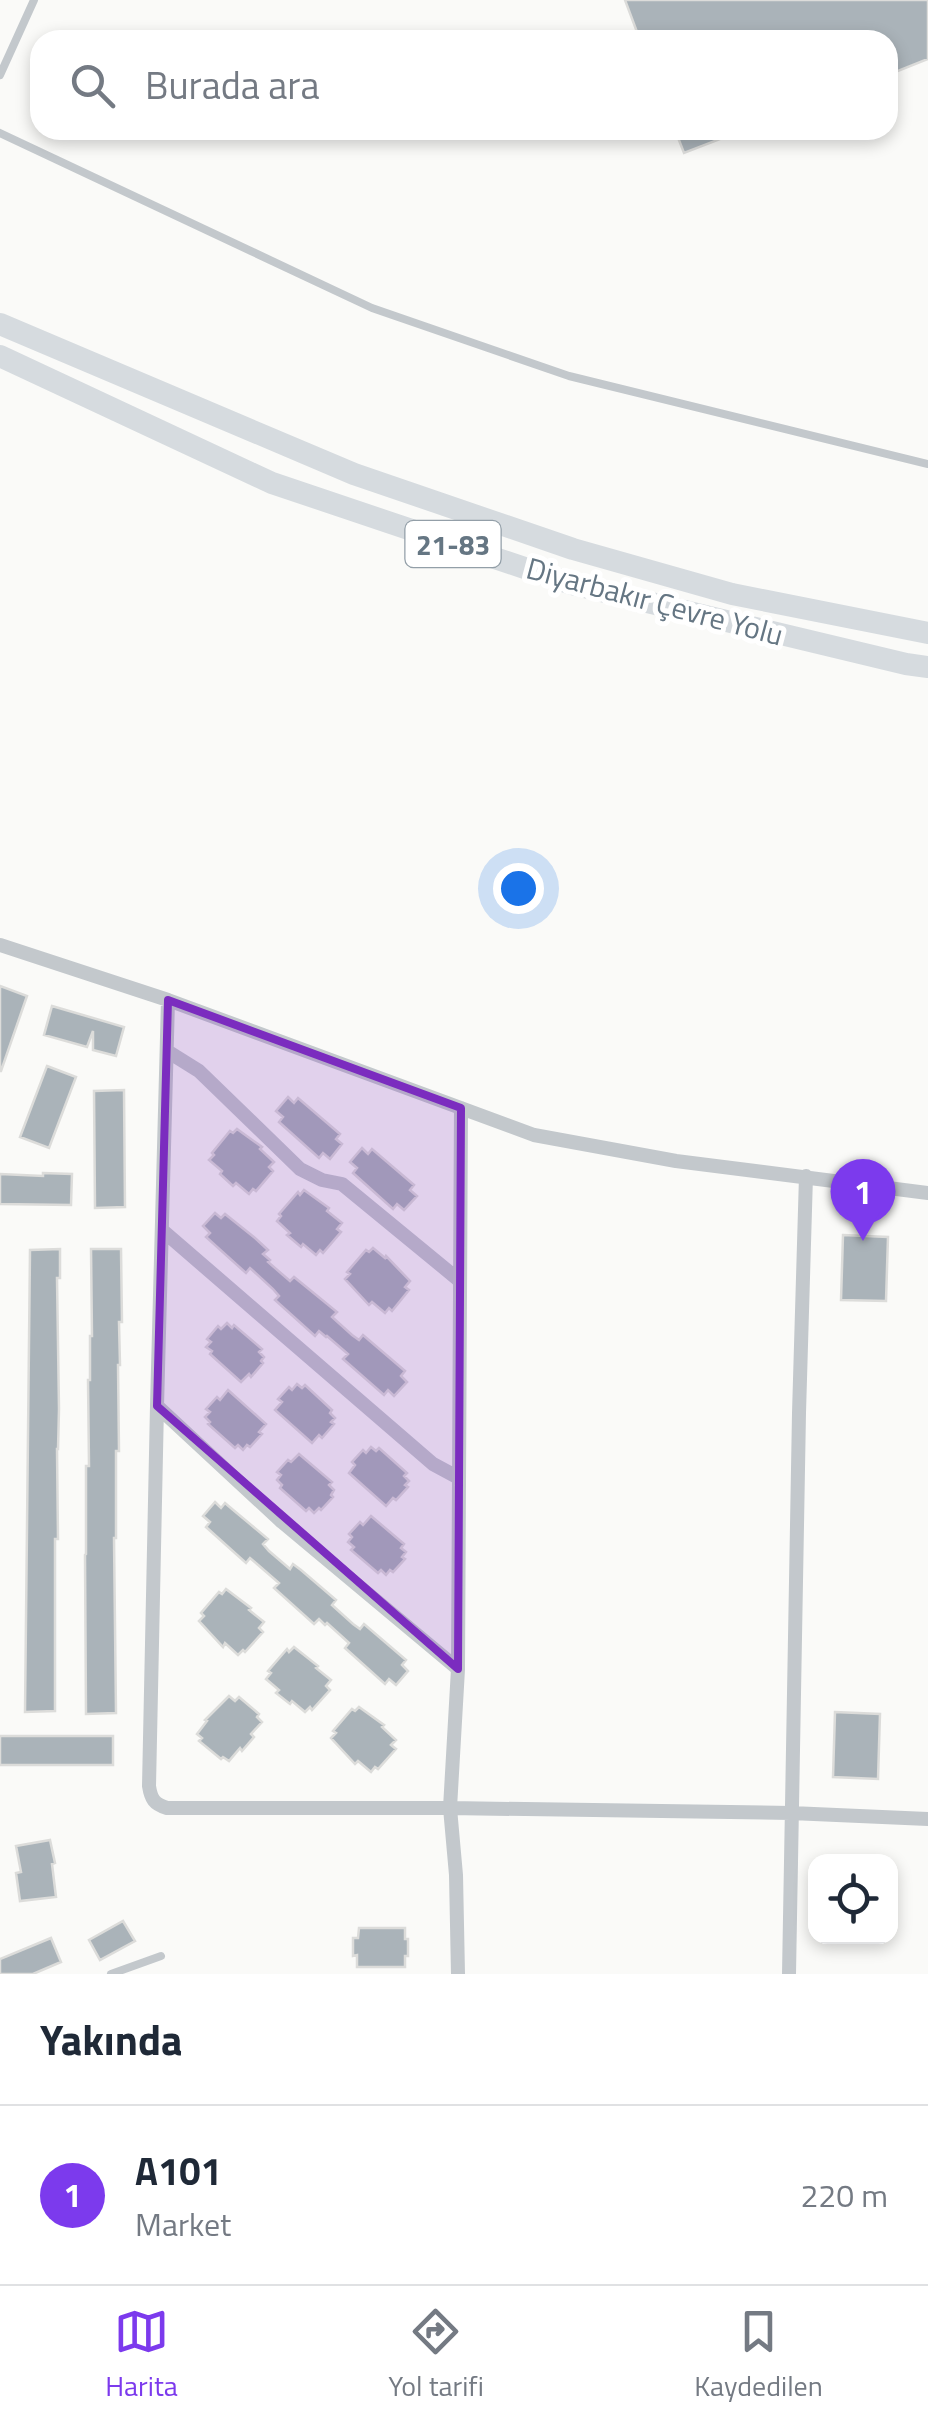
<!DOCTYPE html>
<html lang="tr">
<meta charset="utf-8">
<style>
body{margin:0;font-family:"Titillium Web",sans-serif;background:#f2f2f3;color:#1f2937}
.controls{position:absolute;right:30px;bottom:30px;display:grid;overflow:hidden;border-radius:20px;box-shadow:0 5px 15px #0003}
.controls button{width:90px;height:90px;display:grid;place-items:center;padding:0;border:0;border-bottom:2px solid #e0e1e3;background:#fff;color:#1f2937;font:50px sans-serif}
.you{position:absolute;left:518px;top:888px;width:35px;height:35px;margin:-25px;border:8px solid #fff;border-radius:50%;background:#1a73e8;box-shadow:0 0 0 15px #1a73e833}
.badge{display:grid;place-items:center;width:65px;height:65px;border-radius:50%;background:#7c3aed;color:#fff;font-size:32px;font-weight:700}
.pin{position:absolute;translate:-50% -82px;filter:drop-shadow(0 2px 5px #0008)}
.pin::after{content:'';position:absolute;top:52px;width:35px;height:30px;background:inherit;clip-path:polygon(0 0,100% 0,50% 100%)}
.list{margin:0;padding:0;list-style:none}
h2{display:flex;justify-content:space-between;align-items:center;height:130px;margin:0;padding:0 40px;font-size:42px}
h2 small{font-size:32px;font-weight:400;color:#747a83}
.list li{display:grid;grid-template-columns:65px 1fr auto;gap:30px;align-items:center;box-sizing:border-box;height:180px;padding:0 40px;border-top:2px solid #e0e1e3}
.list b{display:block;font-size:38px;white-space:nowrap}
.list p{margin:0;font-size:32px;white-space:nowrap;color:#747a83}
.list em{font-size:32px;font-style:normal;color:#747a83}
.icon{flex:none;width:55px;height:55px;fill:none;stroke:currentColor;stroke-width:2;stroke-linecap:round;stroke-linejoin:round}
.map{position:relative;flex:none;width:928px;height:1974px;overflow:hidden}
.search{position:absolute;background:#fff;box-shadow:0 5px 15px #0003;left:30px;right:30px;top:30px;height:110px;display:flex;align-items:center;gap:25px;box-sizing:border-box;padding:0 35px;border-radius:30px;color:#747a83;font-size:38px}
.sheet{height:310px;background:#fff}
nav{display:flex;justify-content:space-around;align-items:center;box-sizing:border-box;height:140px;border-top:2px solid #e0e1e3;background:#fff;font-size:28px;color:#747a83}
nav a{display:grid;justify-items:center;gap:5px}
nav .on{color:#7c3aed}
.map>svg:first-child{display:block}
.building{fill:#aab3b9;stroke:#dcdcda;stroke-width:2.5}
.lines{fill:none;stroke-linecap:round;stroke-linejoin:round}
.service{stroke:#c3c8cc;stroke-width:8}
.minor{stroke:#c3c8cc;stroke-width:14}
.trunk{stroke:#d6dbdf;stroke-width:22}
.marked{fill:#7b2cbf;fill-opacity:0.2;stroke:#7b2cbf;stroke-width:8;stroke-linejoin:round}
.labels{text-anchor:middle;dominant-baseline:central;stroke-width:10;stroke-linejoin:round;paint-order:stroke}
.shield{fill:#fff;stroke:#939fa8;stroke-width:2.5}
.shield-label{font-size:28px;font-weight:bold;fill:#657683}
.street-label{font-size:30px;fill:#657683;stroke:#fff}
</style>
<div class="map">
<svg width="928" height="1974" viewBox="0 0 928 1974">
<rect width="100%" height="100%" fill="#fafaf8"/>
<path class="building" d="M625,0H928V59L888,75V40H640Z
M675,130H741V131L684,153Z
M0,986L27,996L1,1071H0Z
M52,1006L124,1027L116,1056L93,1050V1031L87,1047L44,1035Z
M47,1066L76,1077L49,1148L20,1137Z
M124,1090L125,1207L95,1208L94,1091Z
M288,1097L294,1103L298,1098L340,1134L336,1139L342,1144L330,1159L323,1153L319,1158L279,1122L283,1117L276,1111Z
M237,1129L262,1147L260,1149L274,1162L269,1167L273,1171L256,1191L253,1189L249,1194L236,1183L233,1186L220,1174L222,1171L209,1160L214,1155L212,1153L230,1131L233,1133Z
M362,1148L368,1154L372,1149L414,1185L410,1190L417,1196L404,1210L397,1204L393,1209L353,1173L357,1168L350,1162Z
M43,1173L72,1174L71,1205L0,1204V1174L43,1176Z
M304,1190L329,1208L327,1211L342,1223L337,1229L341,1232L323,1253L320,1250L316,1255L303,1244L301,1247L287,1235L290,1233L277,1221L281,1216L279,1214L298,1192L300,1195Z
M215,1213L221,1218L225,1214L255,1238L268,1250L263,1254L270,1260L268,1262L290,1281L294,1277L337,1312L332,1317L352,1335L359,1340L363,1335L405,1371L401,1376L407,1382L394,1396L388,1390L384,1395L343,1359L348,1354L327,1336L326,1337L319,1331L315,1336L275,1300L279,1296L273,1289L250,1268L246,1273L206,1237L210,1233L203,1226Z
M843,1235L888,1237L886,1301L841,1300Z
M373,1248L385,1258L386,1256L410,1281L405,1287L409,1290L392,1311L389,1308L385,1313L372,1302L369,1305L345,1279L350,1274L347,1272L366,1250L369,1252Z
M60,1249V1278H57L59,1409L58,1449H57L58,1539H55V1711L25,1712L30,1250Z
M91,1249H121L122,1322H119L120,1365H118L119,1451H116V1538H114L116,1713L86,1714L85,1555L86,1554V1466H89L88,1380H90V1336H92Z
M227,1323L232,1328L234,1325L262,1349L259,1352L264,1357L261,1361L263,1363L251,1377L249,1374L241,1382L210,1354L212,1351L206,1347L211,1342L207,1339L218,1326L221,1329Z
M297,1384L302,1388L305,1385L332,1410L330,1413L335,1418L331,1422L334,1424L322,1438L319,1435L312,1443L275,1410L282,1402L278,1399L289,1387L292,1390Z
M228,1390L266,1424L259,1432L262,1434L250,1447L247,1445L243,1450L238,1445L235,1448L208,1424L210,1422L205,1417L210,1412L206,1409L217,1397L220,1400Z
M371,1447L376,1451L379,1448L407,1473L404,1476L409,1481L405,1485L408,1487L396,1500L393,1498L386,1506L349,1473L355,1465L352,1462L363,1450L366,1453Z
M299,1454L332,1482L329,1485L334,1490L331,1495L333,1497L321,1510L319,1508L314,1513L309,1508L306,1511L280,1488L282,1485L277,1480L281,1475L277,1472L288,1460L291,1462Z
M215,1502L221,1508L225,1503L232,1509L268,1539L263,1544L269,1551L290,1569L293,1564L301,1570L336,1600L332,1605L353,1624L360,1629L364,1624L406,1660L402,1665L408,1671L396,1685L389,1679L385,1684L345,1648L349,1643L327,1623L325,1625L319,1619L314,1624L274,1588L279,1583L257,1564L250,1558L246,1563L206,1527L210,1522L203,1516Z
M371,1516L404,1544L401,1548L406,1552L402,1557L405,1559L393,1572L390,1570L386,1575L381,1570L378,1573L351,1550L354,1547L348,1542L352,1537L349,1534L360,1522L363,1525Z
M226,1589L251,1608L249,1610L264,1622L259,1628L263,1632L245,1652L243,1650L238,1655L225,1643L223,1647L199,1621L204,1616L201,1613L219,1592L222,1594Z
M294,1647L318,1666L316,1668L331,1680L326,1686L330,1690L312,1710L310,1707L305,1712L292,1701L290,1704L276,1693L279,1690L266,1679L271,1673L268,1671L287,1649L289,1652Z
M229,1696L235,1701L239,1697L259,1714L257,1717L262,1722L251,1734L254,1737L242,1751L240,1748L229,1761L223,1757L221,1759L199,1741L202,1738L197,1734L207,1721L205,1720Z
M359,1707L384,1725L382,1727L396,1740L391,1745L396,1749L378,1769L375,1767L371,1772L358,1761L355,1764L331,1738L336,1733L333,1731L352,1709L355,1711Z
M835,1712L880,1714L878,1779L833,1777Z
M0,1736H113V1765H0Z
M50,1840L55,1863L52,1864L56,1897L20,1901L16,1873L21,1872L16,1846Z
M123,1921L135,1941L100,1960L89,1940Z
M359,1928H405V1939H408V1956H405V1967H357V1955L353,1956V1938H358Z
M51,1938L61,1962L33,1974H0V1959Z"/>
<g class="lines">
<path class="service" d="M0,75L34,0
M0,133L372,308L569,376L928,464
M111,1974L161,1956"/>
<path class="minor" d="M0,945L168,1000L534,1135L676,1161L928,1193
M168,1000L157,1406L149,1786C151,1799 154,1804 167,1808H450L458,1669L461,1108
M167,1051L199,1071L300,1169L322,1180L342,1184L460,1281
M162,1230L433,1464L459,1478
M157,1406L282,1522L458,1669
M458,1974L456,1875L450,1808L791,1813L928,1819
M789,1974L799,1413L806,1176"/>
<path class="trunk" d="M0,324L354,474L573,549L732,594L928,633
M0,356L272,483L572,584L906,664L928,667"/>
</g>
<path class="marked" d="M168,1000L461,1108L458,1669L157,1406Z"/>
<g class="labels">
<rect class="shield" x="405.5" y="521" width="95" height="46" rx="8"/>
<g class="shield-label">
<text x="453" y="544">21-83</text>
</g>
<g class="street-label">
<text transform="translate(655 601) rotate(15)">Diyarbakır Çevre Yolu</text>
</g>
</g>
</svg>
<div class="controls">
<button><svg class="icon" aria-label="locate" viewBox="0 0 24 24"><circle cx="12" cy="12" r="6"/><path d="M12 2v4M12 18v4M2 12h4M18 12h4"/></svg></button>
</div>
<div class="you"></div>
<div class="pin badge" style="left:863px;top:1241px">1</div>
<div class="search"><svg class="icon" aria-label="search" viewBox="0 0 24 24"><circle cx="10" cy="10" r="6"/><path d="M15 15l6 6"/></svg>Burada ara</div>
</div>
<section class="sheet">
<h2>Yakında<small></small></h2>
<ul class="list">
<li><span class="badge">1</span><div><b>A101</b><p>Market</p></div><em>220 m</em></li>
</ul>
</section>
<nav>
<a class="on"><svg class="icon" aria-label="map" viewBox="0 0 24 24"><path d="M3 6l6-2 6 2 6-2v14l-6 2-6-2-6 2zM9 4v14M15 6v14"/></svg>Harita</a>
<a><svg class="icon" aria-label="directions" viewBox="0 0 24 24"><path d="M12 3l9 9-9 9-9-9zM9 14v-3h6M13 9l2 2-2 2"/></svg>Yol tarifi</a>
<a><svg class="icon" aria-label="saved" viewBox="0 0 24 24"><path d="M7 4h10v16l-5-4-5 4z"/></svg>Kaydedilen</a>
</nav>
